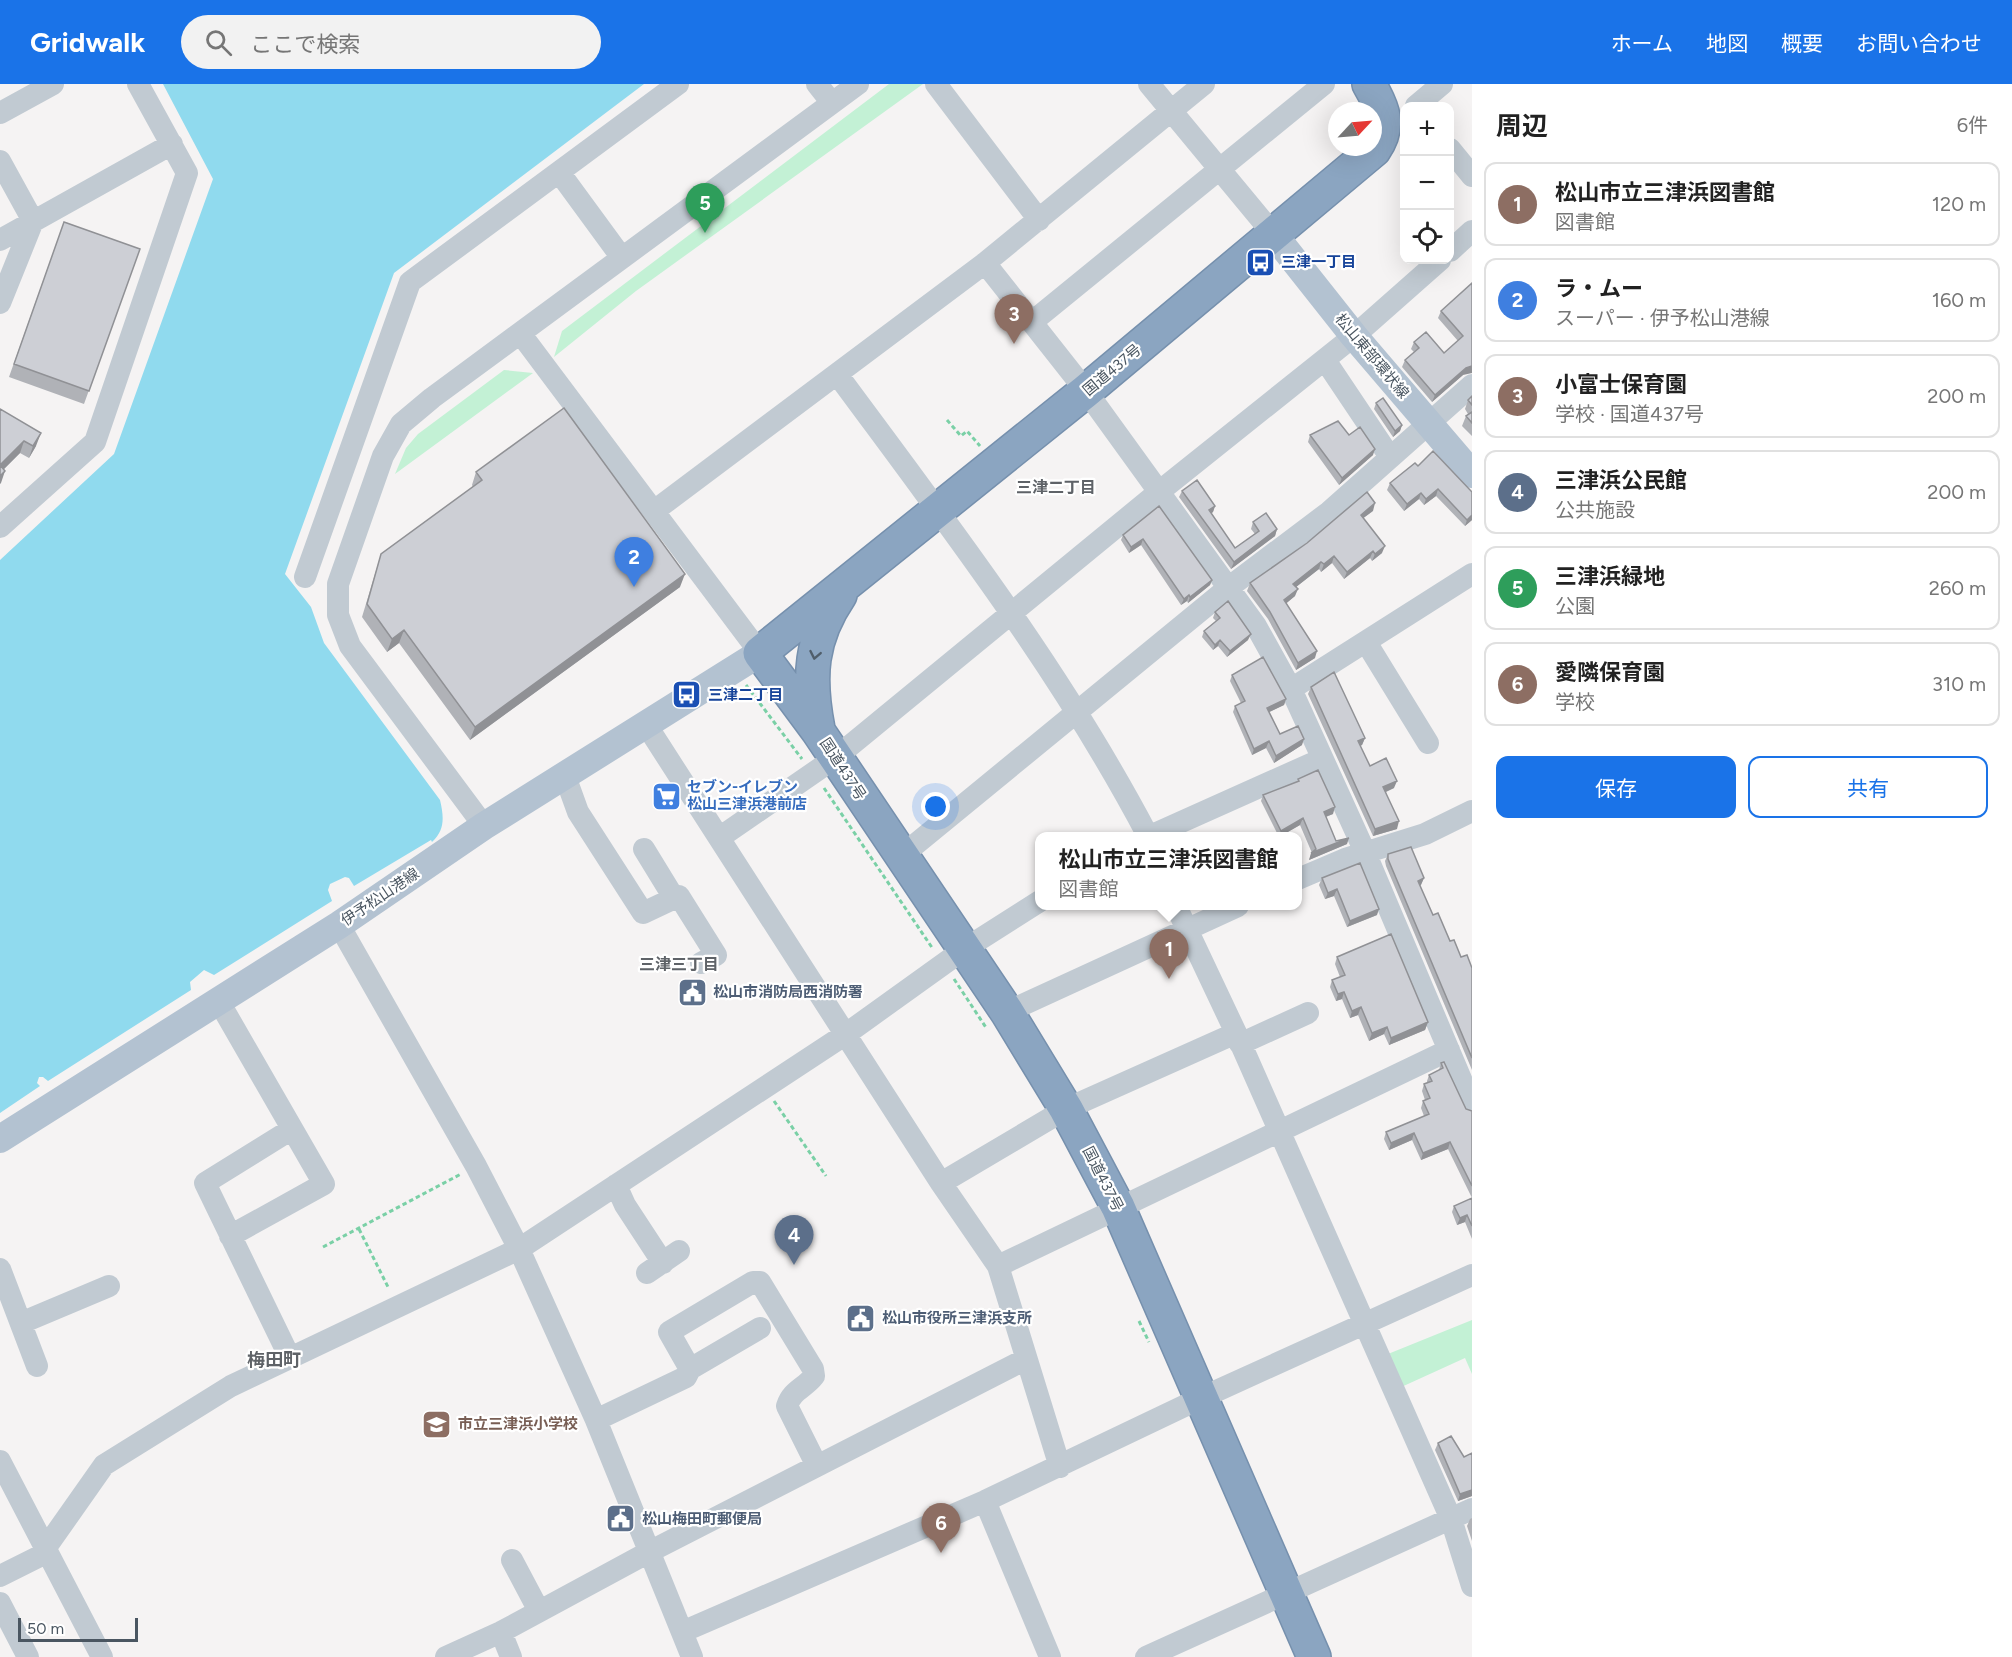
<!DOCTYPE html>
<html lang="ja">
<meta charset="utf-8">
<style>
body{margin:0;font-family:Figtree,"Noto Sans JP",sans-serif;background:#f2f2f2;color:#222}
.controls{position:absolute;right:18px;top:18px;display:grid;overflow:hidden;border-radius:12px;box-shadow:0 6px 24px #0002}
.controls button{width:54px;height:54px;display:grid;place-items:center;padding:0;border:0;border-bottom:2px solid #e0e0e0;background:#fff;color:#222;font:30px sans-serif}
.compass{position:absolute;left:1328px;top:18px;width:54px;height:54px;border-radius:50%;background:#fff;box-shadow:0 6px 24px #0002;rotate:64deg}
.scale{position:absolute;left:18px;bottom:15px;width:120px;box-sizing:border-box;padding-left:6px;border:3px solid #4a5661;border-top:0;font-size:16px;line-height:21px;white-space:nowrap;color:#4a5661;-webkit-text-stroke:4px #fff;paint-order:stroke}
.you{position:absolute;left:936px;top:723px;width:21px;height:21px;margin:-15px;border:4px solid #fff;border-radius:50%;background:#1a73e8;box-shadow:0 0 0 9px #1a73e833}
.badge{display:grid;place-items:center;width:39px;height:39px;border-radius:50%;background:#1a73e8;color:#fff;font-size:20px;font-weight:700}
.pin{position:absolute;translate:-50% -50px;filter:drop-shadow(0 2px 3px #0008)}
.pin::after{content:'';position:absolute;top:32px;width:21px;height:18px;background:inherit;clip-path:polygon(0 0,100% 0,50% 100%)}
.popup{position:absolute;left:1035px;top:748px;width:267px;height:78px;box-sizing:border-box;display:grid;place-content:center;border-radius:12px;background:#fff;filter:drop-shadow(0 2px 4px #0005);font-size:20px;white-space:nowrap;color:#767676}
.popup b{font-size:22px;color:#222}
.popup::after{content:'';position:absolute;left:50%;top:100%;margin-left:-12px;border:12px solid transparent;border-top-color:#fff}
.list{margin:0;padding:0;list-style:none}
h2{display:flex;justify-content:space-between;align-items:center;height:78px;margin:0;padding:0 24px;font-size:26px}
h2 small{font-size:20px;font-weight:400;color:#767676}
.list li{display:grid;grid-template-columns:39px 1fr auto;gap:18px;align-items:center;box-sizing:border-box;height:84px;margin:0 12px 12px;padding:0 12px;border:2px solid #e0e0e0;border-radius:12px}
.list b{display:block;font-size:22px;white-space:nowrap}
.list p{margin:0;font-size:20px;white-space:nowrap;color:#767676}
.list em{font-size:20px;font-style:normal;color:#767676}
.actions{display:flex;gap:12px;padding:18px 24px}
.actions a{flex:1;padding:14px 0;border:2px solid #1a73e8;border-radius:12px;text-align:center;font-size:21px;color:#1a73e8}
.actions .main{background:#1a73e8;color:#fff}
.icon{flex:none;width:33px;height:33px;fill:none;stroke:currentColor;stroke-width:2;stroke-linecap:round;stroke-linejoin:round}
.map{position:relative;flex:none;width:1472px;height:1573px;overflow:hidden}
header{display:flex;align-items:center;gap:36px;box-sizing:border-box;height:84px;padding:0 30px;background:#1a73e8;color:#fff}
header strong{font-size:28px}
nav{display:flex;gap:33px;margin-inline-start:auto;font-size:21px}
.search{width:420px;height:54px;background:#f2f2f2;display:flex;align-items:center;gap:15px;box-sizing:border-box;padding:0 21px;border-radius:33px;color:#767676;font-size:22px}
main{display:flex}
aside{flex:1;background:#fff}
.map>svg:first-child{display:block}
.green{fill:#c3f1d5}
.water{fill:#90daee}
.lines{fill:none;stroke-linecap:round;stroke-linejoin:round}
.highway-casing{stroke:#7690ad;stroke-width:36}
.path{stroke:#7ad0a6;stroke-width:3;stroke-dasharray:4.5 3;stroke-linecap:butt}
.minor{stroke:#c1cad2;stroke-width:22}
.major{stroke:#b3c2d1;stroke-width:28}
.highway{stroke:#8ba5c1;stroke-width:33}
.wall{fill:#b0b2b7}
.shaded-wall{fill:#909195}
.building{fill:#cdcfd5;stroke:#909195;stroke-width:1.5}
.oneway{stroke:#505e6b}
.labels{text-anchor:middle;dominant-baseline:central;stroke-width:4.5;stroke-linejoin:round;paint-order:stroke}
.transit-label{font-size:15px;font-weight:bold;fill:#164399;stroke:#fff;text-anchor:start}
.street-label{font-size:15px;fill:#4a5661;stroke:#fff}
.shop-label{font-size:15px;font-weight:bold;fill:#366cbe;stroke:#fff;text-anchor:start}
.service-label{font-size:15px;font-weight:bold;fill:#4e5e75;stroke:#fff;text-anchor:start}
.education-label{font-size:15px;font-weight:bold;fill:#785e54;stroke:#fff;text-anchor:start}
.neighbourhood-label{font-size:16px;font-weight:bold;fill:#5f6368;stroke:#fff}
.quarter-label{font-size:18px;font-weight:bold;fill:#5f6368;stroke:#fff}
</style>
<header>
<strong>Gridwalk</strong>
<div class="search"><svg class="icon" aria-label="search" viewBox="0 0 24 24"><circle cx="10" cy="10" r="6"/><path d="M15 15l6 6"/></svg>ここで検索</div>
<nav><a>ホーム</a><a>地図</a><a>概要</a><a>お問い合わせ</a></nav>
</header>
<main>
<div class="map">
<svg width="1472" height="1573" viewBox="0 0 1472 1573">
<rect width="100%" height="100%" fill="#f5f3f3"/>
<path class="green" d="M889,0H923L636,207L554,273L562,247Z
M504,286L533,289L395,390L406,364L418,350Z
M1472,1236V1290L1465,1274L1397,1305L1383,1272Z"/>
<path class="water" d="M163,0H644L394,189L285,490L311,523L324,559L440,716C444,733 445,746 432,758L431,756L354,802L349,794L345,793L330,800L328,806L332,817L214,891L204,886L190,898L191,906L48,997L43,993H39L37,999L40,1002L0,1029V476L114,370L213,95Z"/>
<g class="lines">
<defs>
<path id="highway" d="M818,645C808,593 810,555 840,511
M1314,1573L1118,1123L1066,1025L1007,928L818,647L760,569L1086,307L1374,66C1391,42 1383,24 1369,0"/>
</defs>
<use href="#highway" class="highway-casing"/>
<path class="path" d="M947,336L961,352L967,347L980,362
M746,601L802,675
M824,704L933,865
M954,895L987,945
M774,1017L826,1092
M359,1145L389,1205
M323,1163L461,1090
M1139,1237L1149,1258"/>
<path class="minor" d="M817,0L832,19
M936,0L1039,136
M1149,0L1274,151
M1416,22L1442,0
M0,29L53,0
M1450,65L1472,92
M0,77L33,137L0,219
M559,88L622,174
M0,156L172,60
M1450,167L1472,147
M985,179L1086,307L1256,542L1291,605L1365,768L1472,1021
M1032,238L1324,0
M520,249L760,569
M1325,276L1390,373
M837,290C947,439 1062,588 1148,752
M654,427L985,179L1204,0
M0,443L95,358L187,89L138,0
M305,493L410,198L678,0
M1366,558L1428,659
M1291,605L1472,490
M647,642L941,1099L998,1182L1060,1383
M565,692L578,728L643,829L679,812L716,871L701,879
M484,742L350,562L338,531V500L383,372L401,340L432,314L858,0
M1150,752L1322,675
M719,754L835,674L1160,407L1354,252L1440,176
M644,765L674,814
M900,773L1228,504L1329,428L1472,301
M1298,795L1345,775L1425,750L1472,727
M1176,822L1236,949L1451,1435L1472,1502
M339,841L476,1082L519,1165L596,1336L692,1573
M218,916L324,1100L230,1152
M1007,928L1238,822
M1240,960L1308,929
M941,1099L1066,1025L1236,949
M616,1101L625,1121L663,1179
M998,1182L1449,966
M0,1185L37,1282
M647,1189L679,1167
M21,1239L109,1202
M290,1274L205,1099L292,1045
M690,1285L669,1248L753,1198H760L813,1285L814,1292C805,1304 792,1306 787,1322L817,1382
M596,1336L686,1293L690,1285L760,1244
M0,1377L102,1573
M985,1417L1050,1573
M512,1476L539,1527
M0,1492L40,1472L104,1381L231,1302L519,1165L846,950L963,866L1040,817
M0,1519L28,1573
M501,1548L511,1573
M682,1548L985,1417L1201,1314L1472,1191
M446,1573L501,1548L649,1468L1026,1275
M1146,1573L1472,1425"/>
<path class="major" d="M1274,151L1354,252L1472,390
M0,1055L339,841L484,742L760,569"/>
<use href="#highway" class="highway"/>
</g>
<path class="wall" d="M64,138L140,165L84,320L9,293Z
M1472,199L1463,291L1432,318L1402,283L1405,276L1414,268L1411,265L1414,258L1444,269L1458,257L1438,234L1441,227Z
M1472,312V352L1462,342L1466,332L1468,330L1465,325L1468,316Z
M1376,319L1402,341L1400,347L1393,353L1374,325Z
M0,325L36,362L29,374L20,369L4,385L0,400Z
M1310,351L1373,371L1339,401L1308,358Z
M1418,382L1472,436L1465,442L1436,412L1424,421L1419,415L1404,427L1387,406L1390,399Z
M476,388L680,503L470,656L399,559L387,568L362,533L381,470L473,403L472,401Z
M1182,407L1215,422L1213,428L1211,429L1235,464L1255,450L1251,445L1253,438L1277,445L1275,452L1231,485L1179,413Z
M1159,422L1212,496L1210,501L1188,519L1187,517L1181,521L1141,461L1129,469L1121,456L1123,451Z
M1373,427L1363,434L1382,469L1372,477L1370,474L1344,495L1332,479L1321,488L1319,485L1296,503L1295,512L1286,519L1315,574L1296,586L1268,535L1247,507L1250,499Z
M1215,528L1248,556L1227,573L1218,562L1213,566L1202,553L1204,547L1216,537L1213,534Z
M1232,591L1286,615L1284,621L1269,628L1280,650L1302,661L1274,679L1266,664L1252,671L1233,628L1235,622L1241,619L1230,597Z
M1311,603L1365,654L1362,661L1360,662L1370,682L1394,704L1386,708L1397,745L1373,752L1308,610Z
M1298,695L1333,730L1326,733L1336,757L1347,760L1309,776L1312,769L1300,741L1279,753L1261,717L1263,711L1297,698Z
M1388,770L1424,794L1420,802L1433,831L1461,873L1472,884V986L1386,782L1385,777Z
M1322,794L1377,831L1347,843L1334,812L1325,815L1319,801Z
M1337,873L1428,938L1425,946L1389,961L1384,950L1369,957L1358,931L1350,934L1342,915L1336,917L1330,903L1332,896L1340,893L1335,880Z
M1441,979L1466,1025L1472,1027V1155L1465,1138L1457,1141L1452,1128L1454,1122L1472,1114L1448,1065L1421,1076L1412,1056L1389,1066L1384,1055L1386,1048L1424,1032L1421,1024L1423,1017L1425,1016L1422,1007L1424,1000L1427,999V997L1429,991L1439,986Z
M1438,1359L1464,1373L1472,1369V1412L1458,1417L1435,1366Z
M1472,1434V1457L1467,1442L1470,1435Z"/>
<path class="shaded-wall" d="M1472,282V289L1463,291L1432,318L1435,311L1466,284Z
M1402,341L1400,347L1393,353L1395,347Z
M41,349L36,362L29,374L33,362Z
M24,357L20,369L0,389V381Z
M1375,365L1373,371L1339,401L1342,394Z
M5,387L1,399L0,400V392Z
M1438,405L1436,412L1424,421L1426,415Z
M1421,409L1419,415L1404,427L1407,420Z
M1375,419L1373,427L1358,438L1361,431Z
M1215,422L1213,428L1207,433L1209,426Z
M1472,431V436L1465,442L1467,436Z
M1277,445L1275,452L1231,485L1234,478Z
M1143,455L1141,461L1129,469L1131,463Z
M1385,462L1382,469L1372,477L1375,470Z
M1373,467L1370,474L1344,495L1347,488Z
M1334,472L1332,479L1321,488L1324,480Z
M1321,478L1319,485L1291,507L1293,500Z
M685,490L680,503L470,656L475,643Z
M1212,496L1210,501L1188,519L1190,513Z
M1298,505L1295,512L1282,523L1284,516Z
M1189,511L1187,517L1181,521L1184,515Z
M404,546L399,559L387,568L392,555Z
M1251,550L1248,556L1227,573L1230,567Z
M1220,556L1218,562L1213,566L1215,561Z
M1317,567L1315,574L1296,586L1298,579Z
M1286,615L1284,621L1265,630L1267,624Z
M1365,654L1362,661L1355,664L1358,657Z
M1304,655L1302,661L1274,679L1276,672Z
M1269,657L1266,664L1252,671L1254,665Z
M1397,697L1394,704L1381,710L1383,703Z
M1335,723L1333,730L1322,734L1324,728Z
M1303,734L1300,741L1279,753L1281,747Z
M1399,737L1397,745L1373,752L1375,745Z
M1349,754L1347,760L1309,776L1311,769Z
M1424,794L1421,801L1416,804L1418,797Z
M1337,805L1334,812L1325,815L1328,809Z
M1379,825L1377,831L1347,843L1350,837Z
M1344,908L1342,915L1336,917L1338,910Z
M1361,923L1358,931L1350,934L1352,927Z
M1428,938L1425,946L1389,961L1391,954Z
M1387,943L1384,950L1369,957L1372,949Z
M1414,1049L1412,1056L1389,1066L1391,1059Z
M1450,1058L1448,1065L1421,1076L1423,1069Z
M1467,1131L1465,1138L1457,1141L1460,1134Z
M1472,1406V1412L1458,1417L1460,1410Z"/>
<path class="building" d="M64,138L140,165L89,307L14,280Z
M1472,199V282L1466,284L1435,311L1405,276L1419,264L1414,258L1426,248L1444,269L1463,252L1441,227Z
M1472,312V321L1468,316Z
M1383,314L1402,341L1395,347L1376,319Z
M564,324L685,490L475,643L404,546L392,555L367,520L381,470L482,396L476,388Z
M0,325L41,349L33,362L24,357L0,381L5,387L0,392Z
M1472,328V339L1466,332Z
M1338,337L1349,351L1360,343L1375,365L1342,394L1310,351Z
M1433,367L1472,408V431L1467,436L1438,405L1426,415L1421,409L1407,420L1390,399L1415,379L1418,382Z
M1197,396L1215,422L1209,426L1235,464L1259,447L1253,438L1266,429L1277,445L1234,478L1182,407Z
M1367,408L1375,419L1361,431L1385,462L1375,470L1373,467L1347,488L1334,472L1324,480L1321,478L1293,500L1298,505L1284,516L1317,567L1298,579L1270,528L1250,499L1307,459Z
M1159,422L1212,496L1190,513L1189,511L1184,515L1143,455L1131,463L1123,451Z
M1228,517L1251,550L1230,567L1220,556L1215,561L1204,547L1220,534L1215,528Z
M1263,573L1286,615L1267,624L1280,650L1298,642L1304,655L1276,672L1269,657L1254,665L1235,622L1245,617L1232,591Z
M1334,588L1365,654L1358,657L1370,682L1386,674L1397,697L1383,703L1399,737L1375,745L1311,603Z
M1318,686L1335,723L1324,728L1336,757L1349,754L1311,769L1316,765L1303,734L1281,747L1263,711L1299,697L1298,695Z
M1411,763L1424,794L1418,797L1433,831L1438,829L1450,857L1454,856L1461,873L1467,871L1472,884V974L1388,775V770Z
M1360,779L1379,825L1350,837L1337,805L1328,809L1322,794Z
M1391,850L1428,938L1391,954L1387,943L1372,949L1361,923L1352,927L1344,908L1338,910L1332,896L1345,891L1337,873Z
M1444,978L1466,1025L1472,1027V1102L1450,1058L1423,1069L1414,1049L1391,1059L1386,1048L1429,1030L1423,1017L1430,1014L1424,1000L1432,997L1429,991L1443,984L1441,979Z
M1472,1114V1142L1467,1131L1460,1134L1454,1122Z
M1451,1352L1464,1373L1472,1369V1406L1460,1410L1438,1359Z"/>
<defs><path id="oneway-chevron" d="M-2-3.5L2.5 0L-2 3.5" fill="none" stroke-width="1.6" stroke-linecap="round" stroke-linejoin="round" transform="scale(1.5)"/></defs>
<use class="oneway" href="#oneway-chevron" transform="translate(815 571) rotate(101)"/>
<defs>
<symbol id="bus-square" viewBox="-11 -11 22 22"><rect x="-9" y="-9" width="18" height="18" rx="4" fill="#1a4fb4" stroke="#fff"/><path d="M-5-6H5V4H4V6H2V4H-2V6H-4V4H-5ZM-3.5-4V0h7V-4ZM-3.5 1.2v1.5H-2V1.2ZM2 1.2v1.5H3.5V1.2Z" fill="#fff"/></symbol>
<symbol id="supermarket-square" viewBox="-11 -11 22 22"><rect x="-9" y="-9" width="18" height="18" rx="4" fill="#3f7fe0" stroke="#fff"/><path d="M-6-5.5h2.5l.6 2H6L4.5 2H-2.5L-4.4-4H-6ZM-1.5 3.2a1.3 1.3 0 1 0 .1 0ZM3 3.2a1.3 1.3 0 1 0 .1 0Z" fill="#fff"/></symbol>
<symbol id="civic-square" viewBox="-11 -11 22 22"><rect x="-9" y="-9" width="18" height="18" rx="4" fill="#5c6f8a" stroke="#fff"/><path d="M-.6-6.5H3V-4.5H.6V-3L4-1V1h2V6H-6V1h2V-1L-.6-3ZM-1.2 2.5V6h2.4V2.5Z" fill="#fff"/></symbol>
<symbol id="school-square" viewBox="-11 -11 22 22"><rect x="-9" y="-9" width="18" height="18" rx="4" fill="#8d6e63" stroke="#fff"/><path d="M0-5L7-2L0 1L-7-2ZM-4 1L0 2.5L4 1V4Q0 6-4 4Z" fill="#fff"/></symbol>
</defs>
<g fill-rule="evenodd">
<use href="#bus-square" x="1244" y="162" width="33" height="33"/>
<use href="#bus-square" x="670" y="594" width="33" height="33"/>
<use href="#supermarket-square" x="650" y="696" width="33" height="33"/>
<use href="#civic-square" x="676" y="892" width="33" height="33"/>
<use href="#civic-square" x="844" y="1218" width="33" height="33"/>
<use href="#school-square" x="420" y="1324" width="33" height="33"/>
<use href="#civic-square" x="604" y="1418" width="33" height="33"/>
</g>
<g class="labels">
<g class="transit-label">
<text x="1281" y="178">三津一丁目</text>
<text x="708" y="611">三津二丁目</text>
</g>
<g class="street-label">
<text transform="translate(1372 272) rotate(50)">松山東部環状線</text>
<text transform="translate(1112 286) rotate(-40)">国道437号</text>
<text transform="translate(843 685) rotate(57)">国道437号</text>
<text transform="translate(380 813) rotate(-34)">伊予松山港線</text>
<text transform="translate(1103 1095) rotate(63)">国道437号</text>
</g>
<g class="shop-label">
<text x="687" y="703">セブン-イレブン<tspan x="687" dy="17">松山三津浜港前店</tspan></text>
</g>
<g class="service-label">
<text x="713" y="908">松山市消防局西消防署</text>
<text x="882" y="1234">松山市役所三津浜支所</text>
<text x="642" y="1435">松山梅田町郵便局</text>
</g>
<g class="education-label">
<text x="458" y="1340">市立三津浜小学校</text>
</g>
<g class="neighbourhood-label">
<text x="1056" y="403">三津二丁目</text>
<text x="679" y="880">三津三丁目</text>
</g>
<g class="quarter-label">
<text x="274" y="1276">梅田町</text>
</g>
</g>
</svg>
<div class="controls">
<button>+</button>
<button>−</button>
<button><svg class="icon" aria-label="locate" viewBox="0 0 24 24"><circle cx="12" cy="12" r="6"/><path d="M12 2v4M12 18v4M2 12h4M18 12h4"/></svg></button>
</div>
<svg class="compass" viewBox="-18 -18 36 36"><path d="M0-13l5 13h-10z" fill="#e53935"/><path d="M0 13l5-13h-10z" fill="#767676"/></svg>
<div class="scale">50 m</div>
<div class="you"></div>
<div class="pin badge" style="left:1169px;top:895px;background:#8d6e63">1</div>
<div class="popup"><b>松山市立三津浜図書館</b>図書館</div>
<div class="pin badge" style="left:634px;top:503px;background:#3f7fe0">2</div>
<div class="pin badge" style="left:1014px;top:260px;background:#8d6e63">3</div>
<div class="pin badge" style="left:794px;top:1181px;background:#5c6f8a">4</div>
<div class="pin badge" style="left:705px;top:149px;background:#2e9e5b">5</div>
<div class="pin badge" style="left:941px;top:1469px;background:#8d6e63">6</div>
</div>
<aside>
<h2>周辺<small>6件</small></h2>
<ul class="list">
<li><span class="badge" style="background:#8d6e63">1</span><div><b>松山市立三津浜図書館</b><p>図書館</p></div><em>120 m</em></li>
<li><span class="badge" style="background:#3f7fe0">2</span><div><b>ラ・ムー</b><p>スーパー · 伊予松山港線</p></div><em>160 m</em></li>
<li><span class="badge" style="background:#8d6e63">3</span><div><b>小富士保育園</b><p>学校 · 国道437号</p></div><em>200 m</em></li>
<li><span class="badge" style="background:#5c6f8a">4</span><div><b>三津浜公民館</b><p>公共施設</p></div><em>200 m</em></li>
<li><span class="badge" style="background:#2e9e5b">5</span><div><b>三津浜緑地</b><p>公園</p></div><em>260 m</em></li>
<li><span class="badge" style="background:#8d6e63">6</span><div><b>愛隣保育園</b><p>学校</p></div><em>310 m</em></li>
</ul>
<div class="actions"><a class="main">保存</a><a>共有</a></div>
</aside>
</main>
